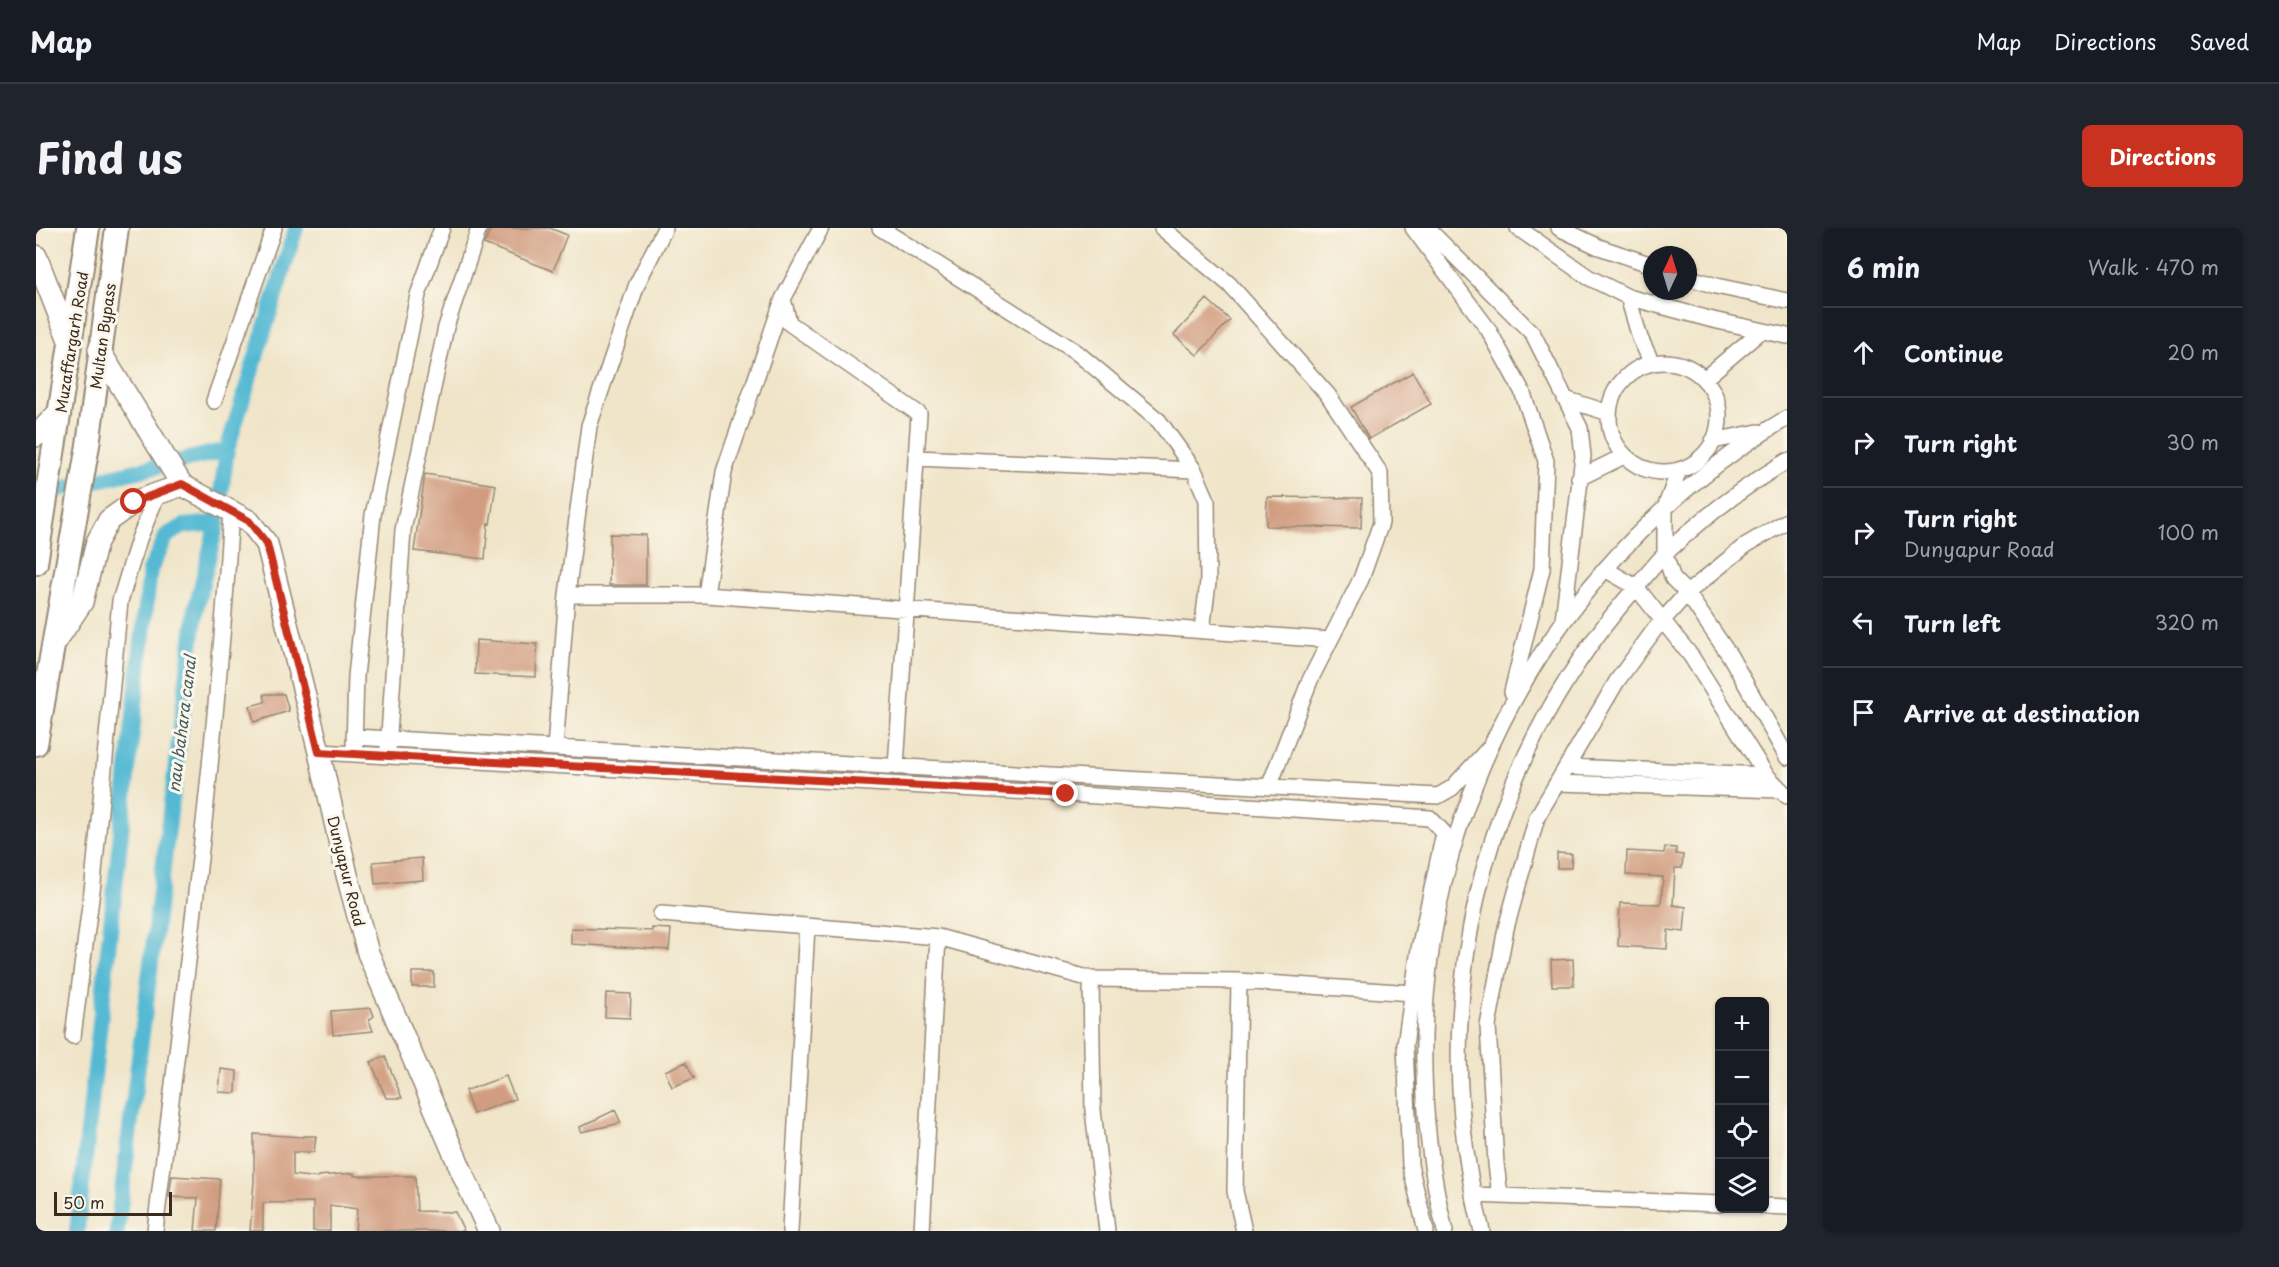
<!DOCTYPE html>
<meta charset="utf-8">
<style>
body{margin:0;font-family:"Playpen Sans",sans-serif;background:#20242c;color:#f1f3f6}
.controls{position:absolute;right:18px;bottom:18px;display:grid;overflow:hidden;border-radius:9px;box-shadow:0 2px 4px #0004}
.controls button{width:54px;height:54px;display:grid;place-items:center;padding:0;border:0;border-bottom:2px solid #363941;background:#171b24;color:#f1f3f6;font:30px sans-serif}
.compass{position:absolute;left:1607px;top:18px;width:54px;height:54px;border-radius:50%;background:#171b24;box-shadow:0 2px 4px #0004;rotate:4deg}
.scale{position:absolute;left:18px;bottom:15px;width:118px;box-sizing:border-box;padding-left:6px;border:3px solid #3b2a1e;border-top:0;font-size:16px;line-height:21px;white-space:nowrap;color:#3b2a1e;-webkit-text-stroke:4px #fbf7ec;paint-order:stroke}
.stop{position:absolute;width:18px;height:18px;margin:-14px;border:4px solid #c8321e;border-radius:50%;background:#fff}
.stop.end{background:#c8321e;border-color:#fff;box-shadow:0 2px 6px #0008}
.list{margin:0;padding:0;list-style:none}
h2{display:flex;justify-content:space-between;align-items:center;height:78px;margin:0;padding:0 24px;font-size:26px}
h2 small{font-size:20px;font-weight:400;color:#9ea1a6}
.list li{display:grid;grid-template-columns:39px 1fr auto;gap:18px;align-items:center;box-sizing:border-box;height:90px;padding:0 24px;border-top:2px solid #363941}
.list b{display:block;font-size:22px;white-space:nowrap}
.list p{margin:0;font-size:20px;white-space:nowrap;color:#9ea1a6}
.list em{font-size:20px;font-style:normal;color:#9ea1a6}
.icon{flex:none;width:33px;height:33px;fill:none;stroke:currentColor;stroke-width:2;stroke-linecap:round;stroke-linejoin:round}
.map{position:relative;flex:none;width:1751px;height:1003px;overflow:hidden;border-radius:9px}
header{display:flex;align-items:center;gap:36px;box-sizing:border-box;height:84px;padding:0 30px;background:#171b24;border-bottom:2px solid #363941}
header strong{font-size:28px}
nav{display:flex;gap:33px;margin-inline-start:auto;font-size:21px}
.intro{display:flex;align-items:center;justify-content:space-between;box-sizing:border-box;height:144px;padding:0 36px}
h1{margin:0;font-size:42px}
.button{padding:15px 27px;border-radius:9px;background:#c8321e;color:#fff;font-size:21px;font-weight:700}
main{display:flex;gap:36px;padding:0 36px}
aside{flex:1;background:#171b24;border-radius:9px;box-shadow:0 2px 4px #0004}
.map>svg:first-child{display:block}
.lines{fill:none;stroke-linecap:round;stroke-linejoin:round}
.canal{stroke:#54b9d3;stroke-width:16}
.building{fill:#d19d80}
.street-casing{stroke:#968874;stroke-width:18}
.secondary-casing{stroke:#968874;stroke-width:24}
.primary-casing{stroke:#968874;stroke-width:26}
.street{stroke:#fff;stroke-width:15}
.secondary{stroke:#fff;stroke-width:21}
.primary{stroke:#fff;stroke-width:22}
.route{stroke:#c8321e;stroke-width:8}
.labels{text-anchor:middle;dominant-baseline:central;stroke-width:6;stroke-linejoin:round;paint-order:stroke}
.street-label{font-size:15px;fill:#3b2a1e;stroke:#fbf7ec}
.water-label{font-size:16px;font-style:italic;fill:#445c5d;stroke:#fbf7ec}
</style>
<header>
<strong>Map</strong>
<nav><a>Map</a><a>Directions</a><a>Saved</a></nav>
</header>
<div class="intro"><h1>Find us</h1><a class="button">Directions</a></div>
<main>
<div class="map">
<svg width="1751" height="1003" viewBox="0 0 1751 1003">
<rect width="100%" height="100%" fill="#fbf7ec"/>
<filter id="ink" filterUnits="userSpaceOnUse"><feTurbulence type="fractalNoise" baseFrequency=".0167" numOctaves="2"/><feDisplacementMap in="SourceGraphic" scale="12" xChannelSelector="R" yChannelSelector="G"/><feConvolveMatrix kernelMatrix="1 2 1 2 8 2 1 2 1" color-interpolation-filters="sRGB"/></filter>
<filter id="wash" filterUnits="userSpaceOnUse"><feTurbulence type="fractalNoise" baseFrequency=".008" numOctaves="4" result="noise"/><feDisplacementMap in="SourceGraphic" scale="24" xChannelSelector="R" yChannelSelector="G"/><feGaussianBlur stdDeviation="1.35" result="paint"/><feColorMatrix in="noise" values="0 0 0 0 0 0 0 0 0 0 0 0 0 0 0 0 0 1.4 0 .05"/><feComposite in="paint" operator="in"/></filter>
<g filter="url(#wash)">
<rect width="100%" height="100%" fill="#f0e5c9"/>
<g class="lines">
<path class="canal" d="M2,266L191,222
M41,1003L114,342L131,307L148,298L181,295
M81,1003L160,380L181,295L191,222L260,0"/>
</g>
<g id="blocks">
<path class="building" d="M455,0H514L531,7L517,43L448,16Z
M1171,71L1194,92L1161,127L1138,107Z
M1377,144L1395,176L1333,211L1315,179Z
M389,246L460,257L454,296L452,295L449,331L378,323Z
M1231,269L1326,270L1325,300L1230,298Z
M574,306L610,307V357H573Z
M440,412L501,416L500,449L439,446Z
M228,466H248L253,483L218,494L214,478L229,474Z
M1629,619L1640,620V626L1647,627L1646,640H1639L1637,677L1650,679L1648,704L1632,702L1631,721L1582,718L1584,675L1625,676L1627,649L1590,647L1591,623L1628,625Z
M1521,625L1536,626L1535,640H1521Z
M386,630L387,652L339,656L337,634Z
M535,700L616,703V700L635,701L633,722L535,716Z
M1537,731L1538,758H1516L1515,732Z
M376,744H398V759H376Z
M570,765L595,766L594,790L569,789Z
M335,780L338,788L333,792L337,803L297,807L295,783Z
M349,828L366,870H350L335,834Z
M650,834L658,850L636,859L629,843Z
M185,841L201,843L200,865L183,864Z
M470,848L479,871L437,886L429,863Z
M579,882L585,895L545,904L544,899Z
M218,906L267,909V908H280L278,924H257V947L282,950V948L318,945V948H379L381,983L419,984L428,1003H319L321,981L294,977V1003H277V974L227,975V1003H214L218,953Z
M136,948L184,951L180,1003H159L162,970L133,969Z"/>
</g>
</g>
<g filter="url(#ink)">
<use href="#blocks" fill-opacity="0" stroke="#968874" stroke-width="1.5"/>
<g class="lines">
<defs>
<path id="street" d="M629,0L601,56L553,198L531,367H670L688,244L747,71
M785,0L747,71L753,95L883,186L860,539
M844,0L1039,123L1123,193L1158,242
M1126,0L1193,56L1292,167L1344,245L1345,295L1325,351L1274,452L1233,559
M1377,0L1452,101L1486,163L1510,233L1506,341L1476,464
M1391,0L1497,106L1544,200L1547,228L1527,392
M1482,0L1552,49L1592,69L1677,92L1751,108
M1523,0L1563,19L1616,37
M1652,49L1680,58L1751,73
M1592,69L1604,110L1616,135
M1573 189a55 55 0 1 1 110 0a55 55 0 1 1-110 0Z
M1668,151L1725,103
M1529,171L1573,185
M178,173L238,0
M1677,213L1722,204
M880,230L1158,242L1171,272L1172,354L1166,403
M1643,242L1629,280V327L1637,351L1651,365L1694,428L1751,529
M1543,250L1588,228
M1569,341L1600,359L1655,428L1730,547L1751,568
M670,367L1294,412
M318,509L1402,568L1416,560L1453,520
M318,518L320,448L337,287L382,67L406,0
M519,520L531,367
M352,521L367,302L410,99L443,0
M283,524L1030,566L1394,590L1408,605L1383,721L1369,817L1374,937L1390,1003
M1531,539L1730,547
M1521,555L1745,562
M625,686L902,709L1055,751L1203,753
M1055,751L1057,882L1071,1003
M37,808L57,655L84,373L103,311L122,265
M1437,967L1684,976
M1464,968L1460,936L1452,798L1470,700L1501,589L1581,453L1619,401L1651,365L1710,317L1751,293
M1728,978L1751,979
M119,1003C148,763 181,523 195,282
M754,1003L771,698
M886,1003L902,709
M1208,1003L1199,963L1203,753L1377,765
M1409,1003C1332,685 1469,357 1751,190
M1446,1003C1387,779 1444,539 1596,364C1607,352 1617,338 1629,326C1665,291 1708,259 1751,233"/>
<path id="secondary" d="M0,28L34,115
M63,122L146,257L213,293L231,316L283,524L311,647L332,725L429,951L453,1003
M0,208L24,183
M17,418L46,374L61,314L73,292L98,274L146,257"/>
<path id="primary" d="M0,335L52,0
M0,516L52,217L81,0"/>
</defs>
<use href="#street" class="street-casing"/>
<use href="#secondary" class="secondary-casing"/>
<use href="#primary" class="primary-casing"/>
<use href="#street" class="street"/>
<use href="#secondary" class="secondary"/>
<use href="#primary" class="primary"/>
</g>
</g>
<g class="lines" filter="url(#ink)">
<path class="route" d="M98,274L146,256L213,293L231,316L283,524L1030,566"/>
</g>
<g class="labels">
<g class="street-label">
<text transform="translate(66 108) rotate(-82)">Multan Bypass</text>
<text transform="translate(35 114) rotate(-81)">Muzaffargarh Road</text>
<text transform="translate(311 643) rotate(76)">Dunyapur Road</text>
</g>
<g class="water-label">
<text transform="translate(145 496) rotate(-83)">nau bahara canal</text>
</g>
</g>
</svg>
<div class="controls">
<button>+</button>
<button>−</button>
<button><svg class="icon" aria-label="locate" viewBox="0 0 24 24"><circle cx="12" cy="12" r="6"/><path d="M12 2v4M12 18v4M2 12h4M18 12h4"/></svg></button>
<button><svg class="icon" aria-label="layers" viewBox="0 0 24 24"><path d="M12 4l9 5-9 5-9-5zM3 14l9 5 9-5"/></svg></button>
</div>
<svg class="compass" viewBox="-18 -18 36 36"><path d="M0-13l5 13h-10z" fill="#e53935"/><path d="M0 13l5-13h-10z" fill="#9ea1a6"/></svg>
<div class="scale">50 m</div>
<div class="stop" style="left:98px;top:274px"></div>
<div class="stop end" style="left:1030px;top:566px"></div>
</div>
<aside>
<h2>6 min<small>Walk · 470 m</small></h2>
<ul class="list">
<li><svg class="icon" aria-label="ahead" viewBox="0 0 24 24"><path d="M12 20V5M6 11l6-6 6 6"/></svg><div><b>Continue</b></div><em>20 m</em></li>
<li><svg class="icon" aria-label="right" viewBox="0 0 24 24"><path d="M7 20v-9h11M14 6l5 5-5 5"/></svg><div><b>Turn right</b></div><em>30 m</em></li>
<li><svg class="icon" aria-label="right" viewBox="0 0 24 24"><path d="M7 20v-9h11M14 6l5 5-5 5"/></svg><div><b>Turn right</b><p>Dunyapur Road</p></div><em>100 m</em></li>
<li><svg class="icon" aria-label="left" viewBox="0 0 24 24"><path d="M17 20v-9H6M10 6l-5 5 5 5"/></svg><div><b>Turn left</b></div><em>320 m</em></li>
<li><svg class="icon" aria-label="arrive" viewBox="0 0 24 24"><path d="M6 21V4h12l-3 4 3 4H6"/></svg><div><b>Arrive at destination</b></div></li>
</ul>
</aside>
</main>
